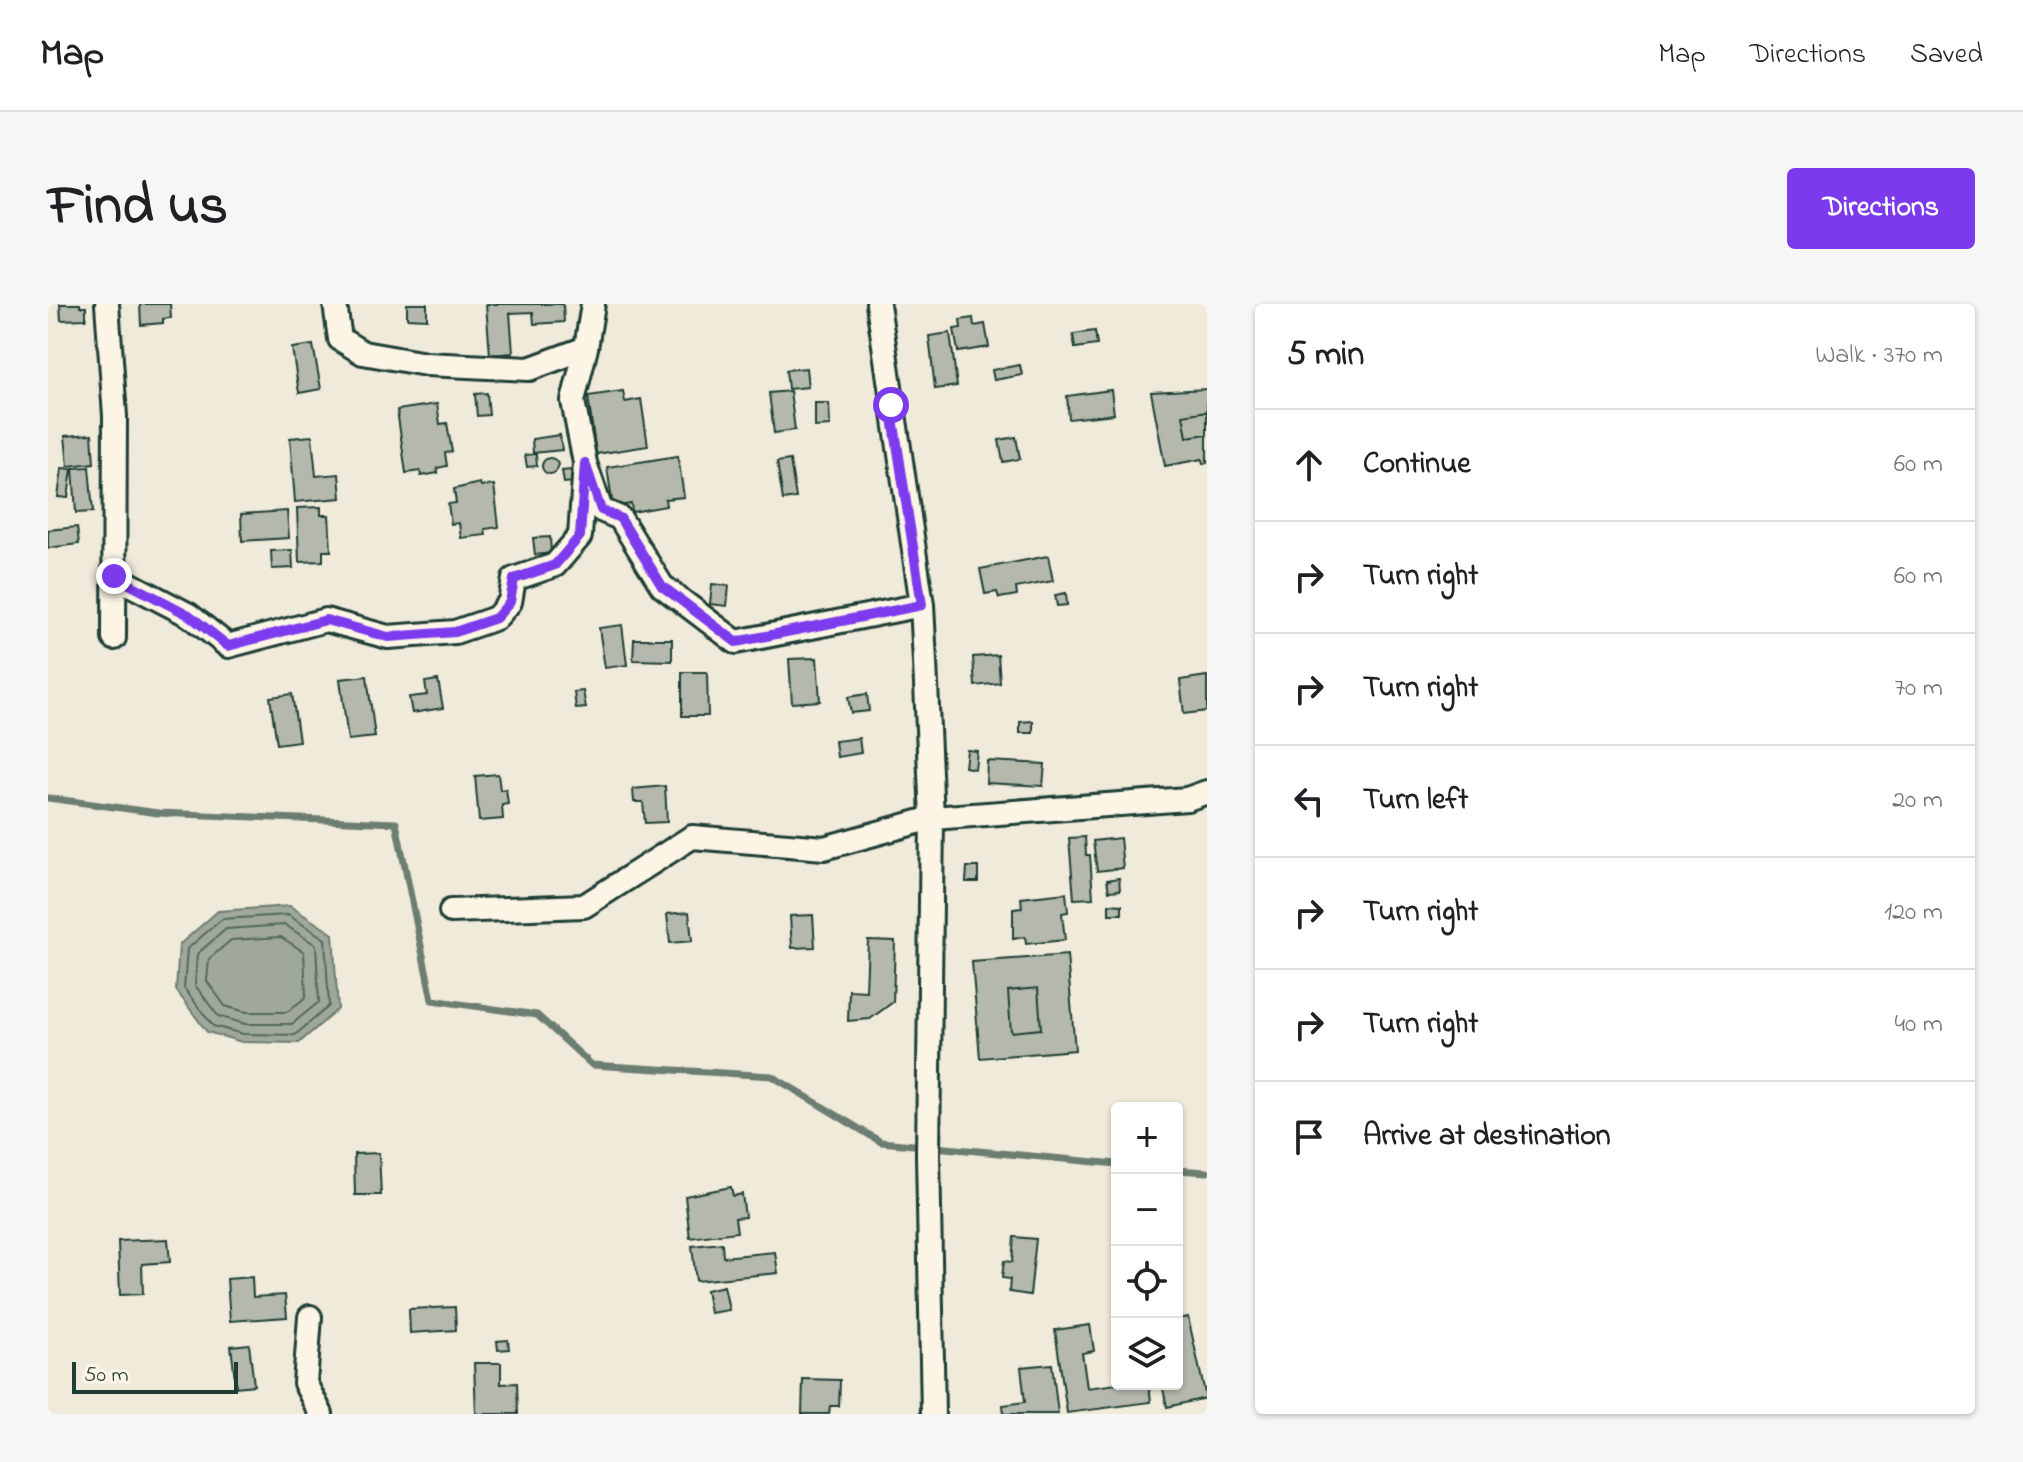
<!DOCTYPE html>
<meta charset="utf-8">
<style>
body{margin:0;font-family:"Indie Flower",sans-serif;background:#f6f6f6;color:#202124}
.controls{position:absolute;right:24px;bottom:24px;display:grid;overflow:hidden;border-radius:8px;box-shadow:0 2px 6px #0004}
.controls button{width:72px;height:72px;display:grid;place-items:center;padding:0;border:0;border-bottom:2px solid #e0e0e0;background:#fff;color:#202124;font:40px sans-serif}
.scale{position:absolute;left:24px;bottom:20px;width:166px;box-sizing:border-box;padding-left:8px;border:4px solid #1f3d34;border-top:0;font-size:22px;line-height:28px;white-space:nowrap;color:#1f3d34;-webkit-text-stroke:6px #fcf5e5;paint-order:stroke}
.stop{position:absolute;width:24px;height:24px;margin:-18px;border:6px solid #7c3aed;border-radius:50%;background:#fff}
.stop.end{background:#7c3aed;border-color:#fff;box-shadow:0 2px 8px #0008}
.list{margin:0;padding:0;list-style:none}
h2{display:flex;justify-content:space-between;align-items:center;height:104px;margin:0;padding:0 32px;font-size:34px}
h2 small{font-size:26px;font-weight:400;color:#757577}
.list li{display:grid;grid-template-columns:52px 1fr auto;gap:24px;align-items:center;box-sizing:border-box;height:112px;padding:0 32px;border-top:2px solid #e0e0e0}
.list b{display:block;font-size:30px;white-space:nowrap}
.list em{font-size:26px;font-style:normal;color:#757577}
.icon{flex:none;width:44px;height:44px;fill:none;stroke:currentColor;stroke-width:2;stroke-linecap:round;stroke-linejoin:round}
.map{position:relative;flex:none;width:1159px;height:1110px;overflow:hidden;border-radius:8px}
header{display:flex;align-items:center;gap:48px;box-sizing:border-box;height:112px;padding:0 40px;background:#fff;border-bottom:2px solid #e0e0e0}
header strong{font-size:38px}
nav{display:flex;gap:44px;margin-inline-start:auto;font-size:28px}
.intro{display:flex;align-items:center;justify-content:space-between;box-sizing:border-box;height:192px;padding:0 48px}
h1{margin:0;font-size:56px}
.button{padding:20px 36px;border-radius:8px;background:#7c3aed;color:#fff;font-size:28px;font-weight:700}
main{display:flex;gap:48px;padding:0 48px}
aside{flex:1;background:#fff;border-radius:8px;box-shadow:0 2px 6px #0004}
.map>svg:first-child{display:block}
.water{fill:#9fa89a;stroke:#6c7d71;stroke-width:2}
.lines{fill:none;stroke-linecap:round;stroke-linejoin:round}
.shore{stroke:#52685d;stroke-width:2}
.stream{stroke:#6c7d71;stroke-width:7}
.building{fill:#b5b9ad;stroke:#1f3d34;stroke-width:2;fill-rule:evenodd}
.minor-casing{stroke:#1f3d34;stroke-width:28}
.minor{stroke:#fcf5e5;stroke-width:22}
.route{stroke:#7c3aed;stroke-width:10}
</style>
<header>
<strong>Map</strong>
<nav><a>Map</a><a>Directions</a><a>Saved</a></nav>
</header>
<div class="intro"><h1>Find us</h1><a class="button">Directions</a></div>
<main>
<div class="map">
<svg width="1159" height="1110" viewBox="0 0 1159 1110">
<rect width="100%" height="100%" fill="#efeada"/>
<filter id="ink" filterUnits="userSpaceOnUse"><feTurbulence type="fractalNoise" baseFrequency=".0125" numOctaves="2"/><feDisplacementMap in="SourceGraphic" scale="16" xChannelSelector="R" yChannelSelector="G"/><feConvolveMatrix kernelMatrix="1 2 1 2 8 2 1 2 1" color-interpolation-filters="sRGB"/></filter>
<g filter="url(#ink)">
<path class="water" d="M242,602L285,630L290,705L251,739L194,738L159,728L128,686L131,641L170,607Z"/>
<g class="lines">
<path class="shore" d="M240,611L277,635L281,702L247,731L195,730L165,722L136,684L139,645L174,615Z
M237,621L268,641L271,698L244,720H197L170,712L147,681L149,650L178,625Z
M233,633L256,648L258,693L239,708H198L177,702L159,677L161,655L183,636Z"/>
<path class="stream" d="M0,494L110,509L348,519L384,696L489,711L544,761L724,772L833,838L1069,860
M1129,866L1159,868"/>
</g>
<path class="building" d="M12,0H32V3H38V15L13,16Z
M92,0H122L123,14L115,15V19L93,21Z
M359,0H379V15L359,14Z
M438,0H515L516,18L486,20L485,8L462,9L465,49L442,51Z
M925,14L926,22L937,20L941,43L910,48L906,25L913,24L912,16Z
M1047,27L1049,41L1027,44L1025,30Z
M902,29L909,82L887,85L881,32Z
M265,41L273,85L251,89L244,44Z
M972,61L974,71L946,76L944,66Z
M758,64L760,83L740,85L738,66Z
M1159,85V107L1135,111L1139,133L1159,130V159L1155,160L1154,155L1117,162L1103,88Z
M1063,86L1066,110L1021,115L1019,92Z
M575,87L577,98L593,95L600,142L548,150L540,92Z
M742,87L747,126L726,129L721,89Z
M439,89L441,111L429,112L427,90Z
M767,99H781L782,122L767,123Z
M389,100L392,120L399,119L404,148L397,149L399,162L389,164L390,169L373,172L372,167L358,169L349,106Z
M1159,107V130L1139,133L1135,111Z
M44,130L46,159L20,162L17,132Z
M512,131L514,146L485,149L484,135Z
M264,132L268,172L291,170L293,194L247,198L242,134Z
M968,133L972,155L955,158L951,136Z
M488,150L489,162L479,163L477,151Z
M630,152L636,193L617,195L618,202L584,208L583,200L565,203L559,163Z
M494 162a8 8 0 1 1 16 0a8 8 0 1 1-16 0Z
M742,156L748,194L735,196L729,158Z
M41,163L45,208L28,209L25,164Z
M14,164L24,165L20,194L10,193Z
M523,166L525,178L516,179L514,167Z
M432,179L433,182L446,181L451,223L437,225L438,231L413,234L411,219L403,220L400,200L408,199L406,185Z
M273,203V211H281L283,247H275V257L251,258L249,204Z
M239,207L241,234L194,237L193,210Z
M29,223L31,240L0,244V226Z
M502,233L503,249L487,251L485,234Z
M244,246L245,264L224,265L223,247Z
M1000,252L1005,277L968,284L969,291L951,294L949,288L937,290L932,265Z
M664,280L681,282L679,302L662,300Z
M1018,289L1019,301L1009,302L1007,291Z
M574,321L579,361L557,364L551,324Z
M586,335H624V357L585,356Z
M950,351L952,379L927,382L925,353Z
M769,354L772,397L744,399L741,355Z
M634,368H659L660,412H634Z
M319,372L327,433L300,436L292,375Z
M1159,372V407L1136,410L1132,376Z
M390,376L395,404L364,409L361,393L379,391L377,378Z
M535,387L538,404L528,405L526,388Z
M244,390L251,437L229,440L222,393Z
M819,390L821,407L803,409L800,393Z
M985,417V429H972V418Z
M811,434L813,449L789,453L787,437Z
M919,446L929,447L927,465L917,463Z
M939,457L997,460L995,482L938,479Z
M450,470L452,486L458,485L460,500L454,501L455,515L431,517L427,472Z
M617,482L619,518L597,519L595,498H586L585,485Z
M1037,533L1038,551H1042L1045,594L1026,595L1021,534Z
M1072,534L1075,564L1049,567L1045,537Z
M919,563H930V578H918Z
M1071,574L1072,586L1061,587L1059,576Z
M1018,589L1020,608L1014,609L1017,636L978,640L977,633L965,635V605L974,604L973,594Z
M1061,600L1074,601V610H1061Z
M641,608L644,637L622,639L619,610Z
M765,611L767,643L744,644L742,612Z
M820,636L847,637L845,698L822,715L800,717L801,686L818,687Z
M1019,651L1027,746L932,754L924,658ZM990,684L993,725L963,728L960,687Z
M990,684L993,725L963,728L960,687Z
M331,849L333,891H307L306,850Z
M683,883L685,892L694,890L697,913L687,914L689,928L642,934L637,892Z
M966,933L988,935L982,991L961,988L962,975L954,974L956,957L964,958Z
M120,935L122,958L94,960L95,990L72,991L70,937Z
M674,939L675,953L727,948L730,969L648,977L644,942Z
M204,973L205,993L237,991L239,1013L182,1017L179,975Z
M676,982L681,1006L662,1009L658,986Z
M407,1003L408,1026L362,1029L361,1005Z
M1140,1013L1158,1094L1119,1103L1114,1080H1129V1015Z
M1042,1021L1046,1047L1034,1049L1039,1084L1069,1080H1101L1103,1098L1019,1109L1007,1026Z
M460,1036L461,1045L450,1046L449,1037Z
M201,1040L206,1081L188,1083L183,1042Z
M426,1059H453V1080L469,1079L470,1110H428Z
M1004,1060L1010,1110H956L955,1101L977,1098L973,1063Z
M755,1075L792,1076L791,1102H782L781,1110H754Z"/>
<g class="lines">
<defs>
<path id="minor" d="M59,0L67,112L66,334
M287,0L292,35L315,49L378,60L481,65L538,44
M545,0L538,44L525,97L537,159L553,206L572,214L614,282L688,338L874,301
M830,0L874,301L877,358L884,514L880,851L885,1110
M66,272L141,311L180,342L278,316L340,333L407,328L448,314L462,298L466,275L507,261L532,232L537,159
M403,607L536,602L644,533L776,544L884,514L1139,495L1159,488
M262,1013L257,1079L273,1110"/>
</defs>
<use href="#minor" class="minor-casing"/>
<use href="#minor" class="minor"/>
</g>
</g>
<g class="lines" filter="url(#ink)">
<path class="route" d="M66,272L141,311L180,342L278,316L340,333L407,328L448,314L462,298L466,275L507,261L532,232L537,159L553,206L572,214L614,282L688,338L874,301L843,101"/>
</g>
</svg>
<div class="controls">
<button>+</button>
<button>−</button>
<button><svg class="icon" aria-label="locate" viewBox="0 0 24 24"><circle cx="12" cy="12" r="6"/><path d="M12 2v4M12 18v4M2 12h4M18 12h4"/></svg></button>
<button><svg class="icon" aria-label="layers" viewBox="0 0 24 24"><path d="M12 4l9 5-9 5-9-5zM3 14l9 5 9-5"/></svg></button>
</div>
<div class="scale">50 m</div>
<div class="stop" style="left:843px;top:101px"></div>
<div class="stop end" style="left:66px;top:272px"></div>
</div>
<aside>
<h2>5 min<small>Walk · 370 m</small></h2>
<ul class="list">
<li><svg class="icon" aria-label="ahead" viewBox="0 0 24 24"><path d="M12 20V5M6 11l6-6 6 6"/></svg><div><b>Continue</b></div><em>60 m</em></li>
<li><svg class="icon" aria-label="right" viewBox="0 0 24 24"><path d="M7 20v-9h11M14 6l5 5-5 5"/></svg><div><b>Turn right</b></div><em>60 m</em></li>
<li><svg class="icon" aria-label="right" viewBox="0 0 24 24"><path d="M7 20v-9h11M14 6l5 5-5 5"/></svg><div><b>Turn right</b></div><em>70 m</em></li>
<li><svg class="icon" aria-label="left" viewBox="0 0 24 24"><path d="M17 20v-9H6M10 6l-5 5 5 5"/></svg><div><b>Turn left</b></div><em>20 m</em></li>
<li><svg class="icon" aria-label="right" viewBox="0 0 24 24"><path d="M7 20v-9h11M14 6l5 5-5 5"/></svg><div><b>Turn right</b></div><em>120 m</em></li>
<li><svg class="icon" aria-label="right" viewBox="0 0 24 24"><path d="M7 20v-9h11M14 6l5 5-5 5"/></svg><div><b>Turn right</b></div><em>40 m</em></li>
<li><svg class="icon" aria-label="arrive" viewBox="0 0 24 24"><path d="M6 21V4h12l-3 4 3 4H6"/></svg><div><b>Arrive at destination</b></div></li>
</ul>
</aside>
</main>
